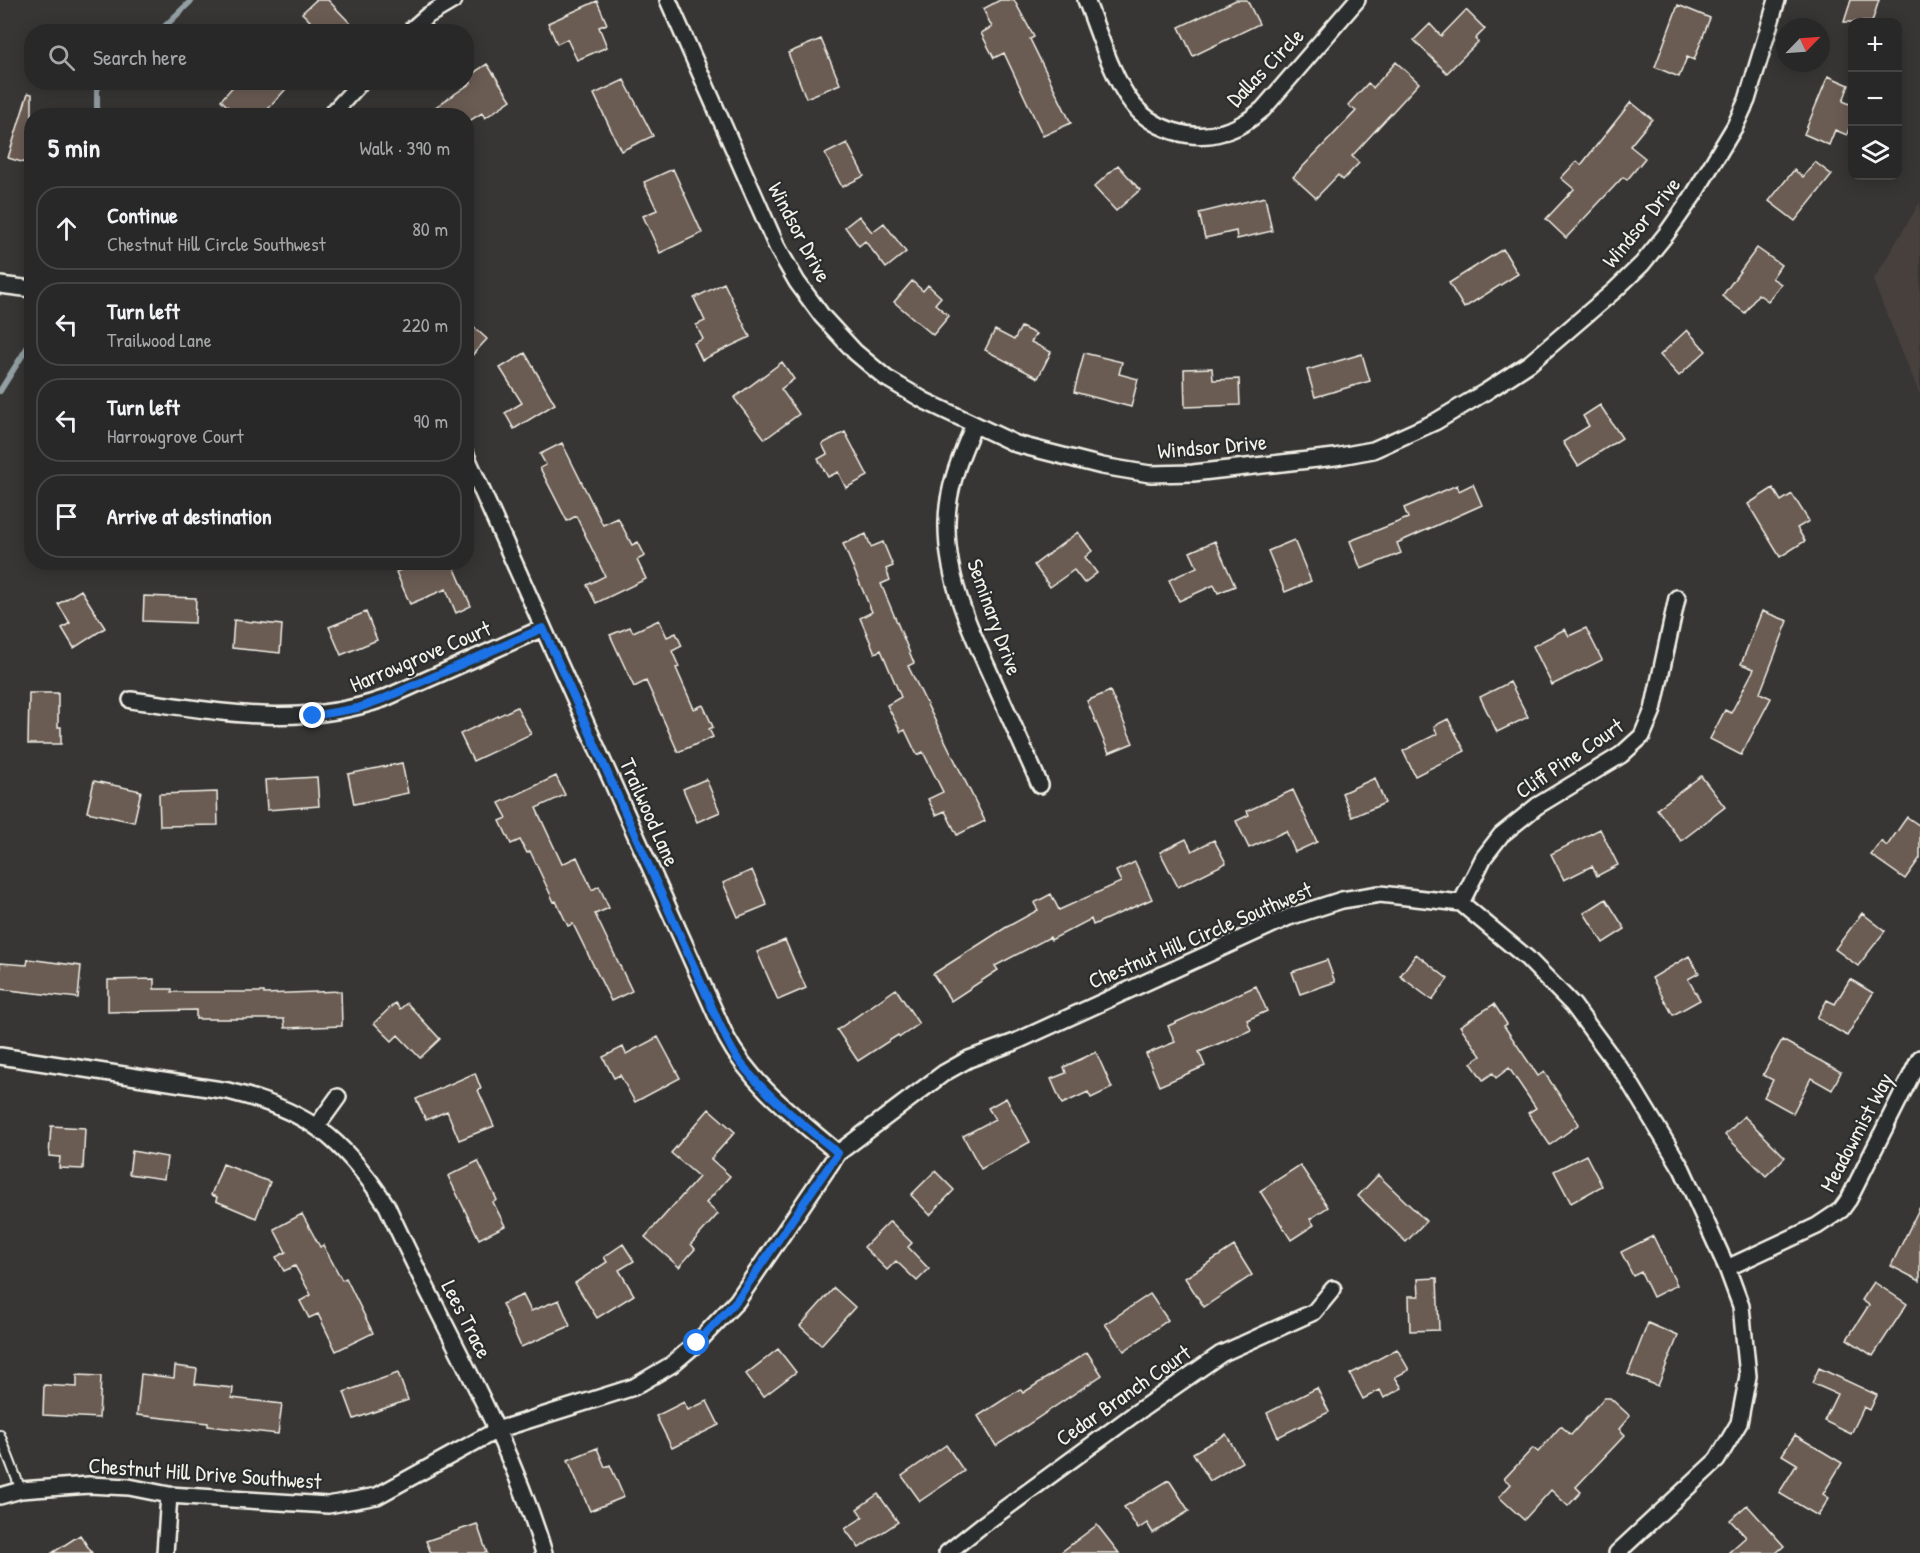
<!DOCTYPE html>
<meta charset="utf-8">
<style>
body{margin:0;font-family:"Patrick Hand",sans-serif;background:#353434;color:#f1f3f6}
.controls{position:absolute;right:18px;top:18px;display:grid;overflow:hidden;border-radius:12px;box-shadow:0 3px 15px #0003}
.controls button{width:54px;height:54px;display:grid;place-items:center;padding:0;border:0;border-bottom:2px solid #454445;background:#292828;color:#f1f3f6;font:30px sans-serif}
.compass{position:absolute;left:1776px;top:18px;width:54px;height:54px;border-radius:50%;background:#292828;box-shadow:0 3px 15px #0003;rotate:65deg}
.stop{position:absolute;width:18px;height:18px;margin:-14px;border:4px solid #1a73e8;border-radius:50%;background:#fff}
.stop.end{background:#1a73e8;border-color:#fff;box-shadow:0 2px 6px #0008}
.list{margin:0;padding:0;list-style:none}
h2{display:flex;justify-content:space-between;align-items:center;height:78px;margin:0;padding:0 24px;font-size:26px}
h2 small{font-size:20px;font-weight:400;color:#a5a6a8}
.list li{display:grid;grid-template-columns:39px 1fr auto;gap:18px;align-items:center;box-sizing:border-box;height:84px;margin:0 12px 12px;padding:0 12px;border:2px solid #454445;border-radius:24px}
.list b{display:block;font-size:22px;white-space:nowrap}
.list p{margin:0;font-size:20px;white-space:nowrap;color:#a5a6a8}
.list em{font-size:20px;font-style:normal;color:#a5a6a8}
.icon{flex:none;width:33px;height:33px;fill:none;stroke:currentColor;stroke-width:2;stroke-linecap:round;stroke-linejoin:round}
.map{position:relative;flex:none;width:1920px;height:1553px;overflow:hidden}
.search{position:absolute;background:#292828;box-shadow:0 3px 15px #0003;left:24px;top:24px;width:450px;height:66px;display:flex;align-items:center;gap:15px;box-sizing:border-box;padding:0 21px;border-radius:24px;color:#a5a6a8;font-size:22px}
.panel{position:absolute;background:#292828;box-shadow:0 3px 15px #0003;left:24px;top:108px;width:450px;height:462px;border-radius:24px}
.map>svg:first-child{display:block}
.built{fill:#47413e}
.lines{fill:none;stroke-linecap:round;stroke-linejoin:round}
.stream{stroke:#929fa3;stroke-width:6}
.building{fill:#6b5c52;stroke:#f4f1e8;stroke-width:1.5}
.lane-casing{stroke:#f4f1e8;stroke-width:12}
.street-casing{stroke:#f4f1e8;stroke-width:20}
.lane{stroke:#2a2d2e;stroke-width:8}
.street{stroke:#2a2d2e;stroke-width:15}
.route{stroke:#1a73e8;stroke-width:8}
.labels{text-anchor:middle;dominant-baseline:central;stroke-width:4.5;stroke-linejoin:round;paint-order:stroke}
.street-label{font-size:22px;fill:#f4f1e8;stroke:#2a2d2e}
</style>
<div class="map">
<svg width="1920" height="1553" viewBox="0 0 1920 1553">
<rect width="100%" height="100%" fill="#373635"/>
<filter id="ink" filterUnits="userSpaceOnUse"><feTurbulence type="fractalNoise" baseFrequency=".0167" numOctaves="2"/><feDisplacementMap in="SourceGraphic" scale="12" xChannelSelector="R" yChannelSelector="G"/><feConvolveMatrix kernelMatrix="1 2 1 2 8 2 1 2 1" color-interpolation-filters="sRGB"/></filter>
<g filter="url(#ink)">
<path class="built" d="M1920,202V395L1873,281Z"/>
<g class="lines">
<path class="stream" d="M159,32L192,0
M97,116V89L104,82
M0,391L32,340"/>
</g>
<path class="building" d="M316,0H328L351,24L344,32H300L310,21L302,13Z
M1000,0H1014L1034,37L1030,39L1071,123L1043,136L1004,53L994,58L981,33L992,27L983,9Z
M1236,0H1247L1259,24L1193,56L1179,27Z
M1851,0H1879L1872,22H1844Z
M597,1L607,24L599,27L607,47L577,60L567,39L557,44L548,23Z
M1678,5L1710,18L1694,60L1687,57L1679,77L1655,67Z
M1466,10L1485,29L1475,39L1478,42L1447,73L1414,40L1430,24L1441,36Z
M821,39L840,84L806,98L788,53Z
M1396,62L1419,83L1352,156L1359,163L1343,180L1338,175L1316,198L1293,177L1356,111L1348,105L1368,83L1373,88Z
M487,64L511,100L485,118L482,113L466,123V116H422L471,83L467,77Z
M1828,76L1849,85L1843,101L1852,105V120L1847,135L1835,130L1829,145L1804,134Z
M624,80L653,136L621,151L594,94Z
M237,82H292L262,116H237L221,100Z
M28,93L32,94V165L8,158Z
M1631,102L1652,119L1630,146L1645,158L1627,180L1623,177L1566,238L1546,219L1574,189L1561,178L1577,161L1581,165Z
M847,143L864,176L842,187L825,154Z
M1815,162L1832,175L1795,221L1769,201L1794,170L1803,177Z
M1118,165L1140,190L1116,211L1094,187Z
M673,169L702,233L660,253L643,216L657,210L644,182Z
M1265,197L1272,231L1237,239L1236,231L1205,238L1199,213Z
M859,216L872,232L884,223L906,252L886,268L865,241L859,246L845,227Z
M1757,248L1781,265L1772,278L1781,284L1768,301L1758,294L1745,313L1722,296Z
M1503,249L1518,274L1464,308L1449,283Z
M912,281L923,291L928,285L941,297L935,304L949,316L933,335L894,302Z
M724,283L750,337L702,360L694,343L703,339L696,325L705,321L694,298Z
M466,320L487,339L466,362Z
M1021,327L1036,334L1031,342L1051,352L1038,378L985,350L995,330L1014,340Z
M1687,330L1706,351L1679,376L1660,355Z
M525,353L555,404L514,429L505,413L522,403L500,368Z
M1084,353L1122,362L1119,374L1138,379L1131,407L1074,392Z
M1362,354L1370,381L1315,397L1307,370Z
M782,362L794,379L781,389L799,414L765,439L734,398Z
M1212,368L1213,380L1239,379L1240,405L1185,407L1184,369Z
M1600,405L1622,438L1578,466L1563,442L1589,426L1583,416Z
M845,432L868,476L846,488L838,472L828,477L818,459L827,454L822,444Z
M562,443L603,525L618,518L632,545L638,542L645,556L637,560L646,579L596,603L587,585L605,576L576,516L567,521L540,468L546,465L540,454Z
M1473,484L1482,505L1397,543L1401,553L1361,569L1350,541L1408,518L1404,508L1457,485L1459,491Z
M1773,488L1781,501L1792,494L1809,521L1797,528L1805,541L1780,557L1748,504Z
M1078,532L1092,551L1085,557L1097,573L1084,583L1074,570L1050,587L1034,565Z
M866,534L871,547L883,542L893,566L886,569L890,580L881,584L914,663L908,666L985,821L957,835L945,811L936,815L928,799L943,792L923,752L917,755L905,730L901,732L887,705L901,697L881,650L875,653L860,618L872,612L843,544Z
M1294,540L1311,581L1285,592L1268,551Z
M1215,541L1235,586L1218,593L1214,585L1179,601L1169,580L1197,567L1190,552Z
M417,562H452L471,606L456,613L446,589L410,604L396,572Z
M81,590L105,628L74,648L62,628L70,623L58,604Z
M144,596L196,598L195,623L143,621Z
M1762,611L1788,621L1760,693L1771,698L1741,755L1710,739L1725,710L1731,713L1754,669L1741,664Z
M366,612L377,640L341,655L329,627Z
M234,620L282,625L280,653L232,648Z
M659,620L667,637L676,633L682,646L672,651L679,667L676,668L694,709L703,705L713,727L709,729L713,737L678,752L646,681L634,687L610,635L630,627L633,632Z
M1586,628L1602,660L1552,685L1533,646L1565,629L1569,636Z
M1510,682L1528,717L1497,732L1480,697Z
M1110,691L1133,743L1109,753L1087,701Z
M29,693H58V727H61V744H28Z
M517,707L531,734L473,761L460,734Z
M1448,719L1465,751L1415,776L1403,751L1437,734L1434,726Z
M402,763L408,793L354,804L348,774Z
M556,776L565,795L536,808L562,864L577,857L592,890L599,886L609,908L595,914L632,991L611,1001L573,924L568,926L556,901L554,902L530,851L527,853L520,840L511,844L500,821L507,818L499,803Z
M1701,776L1725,807L1681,841L1657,809Z
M317,777L319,806L267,810L265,780Z
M1375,778L1385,803L1352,817L1342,793Z
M706,779L720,812L697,822L683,789Z
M94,781L141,791L134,822L87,812Z
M1293,790L1317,842L1295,852L1286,831L1249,848L1236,821L1249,815L1247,811Z
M217,792L218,825L160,826L159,794Z
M1907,817L1920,826V858L1905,879L1871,855L1881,841L1887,846Z
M1600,829L1618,865L1597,876L1592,866L1564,880L1551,854Z
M1186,839L1192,851L1214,840L1226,863L1178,887L1160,852Z
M1135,862L1152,899L1093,925L1091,919L1051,940L1050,937L995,966L998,970L951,1001L933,974L1005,928L1038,910L1034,903L1051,894L1059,910L1121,882L1116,871Z
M752,870L767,905L738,917L723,883Z
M1606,899L1625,929L1603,943L1584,913Z
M1862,913L1885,931L1858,966L1835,949Z
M785,940L806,988L778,1000L757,952Z
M1416,954L1448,979L1432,1000L1400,976Z
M1689,956L1699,973L1688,979L1700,1000L1673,1015L1652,978Z
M28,959L81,966L78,998L0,989V963L27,965Z
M1327,960L1335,982L1300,994L1292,972Z
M154,979V989H172V992H264V994L341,991L342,1026L285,1028L284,1019H196V1010L108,1012V980Z
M1850,979L1873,993L1847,1036L1817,1018L1827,1000L1835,1004Z
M1256,986L1267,1011L1247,1020L1251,1030L1199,1052L1205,1066L1159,1086L1146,1054L1175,1042L1168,1026Z
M896,989L919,1024L900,1037L898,1035L858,1061L837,1030Z
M395,1003L400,1009L407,1003L440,1039L420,1058L398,1035L392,1041L374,1023Z
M1494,1004L1507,1024L1504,1026L1538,1076L1544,1072L1579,1124L1550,1145L1528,1113L1536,1108L1509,1068L1496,1078L1493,1073L1483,1080L1471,1063L1481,1056L1460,1026Z
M658,1037L680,1078L635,1102L620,1075L614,1078L603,1057L623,1047L626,1054Z
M1782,1040L1841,1072L1832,1090L1811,1078L1793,1113L1764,1097L1773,1080L1763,1075Z
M1096,1052L1112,1088L1091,1098L1088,1092L1062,1104L1051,1079L1066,1073L1064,1067Z
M475,1073L481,1089L478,1090L494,1126L459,1140L447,1111L426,1120L416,1099Z
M1006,1098L1030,1142L981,1169L963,1136L995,1119L988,1108Z
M709,1109L735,1132L711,1159L730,1176L706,1203L718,1214L691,1244L695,1249L679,1267L645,1237L699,1177L671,1153Z
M1744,1116L1785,1157L1766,1176L1725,1135Z
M51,1126L85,1128L83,1169L59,1168L60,1157L49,1156Z
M132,1151L167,1157L164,1179L129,1174Z
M1586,1155L1602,1186L1571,1203L1554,1171Z
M478,1161L497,1200L493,1202L505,1226L479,1239L448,1176Z
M223,1164L270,1182L256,1218L216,1201L217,1197L211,1195Z
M1300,1165L1328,1207L1310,1219L1314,1225L1291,1240L1260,1191Z
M935,1171L954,1190L930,1215L911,1195Z
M1378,1175L1426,1221L1406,1242L1358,1196Z
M1920,1207V1281L1891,1266Z
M302,1214L320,1247L323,1245L342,1280L346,1278L373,1333L336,1351L318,1314L309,1318L300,1301L311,1295L295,1266L284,1271L276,1257L286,1252L274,1229Z
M890,1221L912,1243L908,1247L929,1269L917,1281L896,1261L887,1270L864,1247Z
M1653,1236L1677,1285L1653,1297L1641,1272L1633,1276L1621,1252Z
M623,1244L634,1261L619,1270L634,1295L597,1318L575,1283L607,1262L604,1257Z
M1234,1246L1252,1275L1204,1307L1185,1278Z
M1437,1278L1439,1330L1410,1331L1409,1296H1419L1418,1279Z
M1874,1282L1907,1304L1873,1356L1847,1339L1869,1305L1862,1300Z
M834,1288L855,1307L821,1345L800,1326Z
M1150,1294L1168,1320L1124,1351L1105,1324Z
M523,1295L531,1311L559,1300L570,1326L521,1347L502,1304Z
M1648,1323L1678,1336L1658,1386L1628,1374Z
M778,1349L796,1372L763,1397L746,1374Z
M1397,1349L1409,1370L1395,1377L1402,1388L1384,1398L1380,1390L1363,1399L1350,1374Z
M1087,1352L1102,1375L996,1446L978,1416L1020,1389L1023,1393Z
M175,1366L197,1369L195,1384L233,1388L232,1398L282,1404L278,1434L208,1426V1423L137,1415L141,1374L174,1378Z
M1819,1368L1877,1395L1870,1410L1864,1407L1851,1434L1824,1421L1837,1394L1812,1383Z
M398,1373L408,1400L354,1419L344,1392Z
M77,1375L101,1376L99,1418L43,1415L44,1385L77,1387Z
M1317,1388L1329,1412L1278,1437L1267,1413Z
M1604,1398H1610L1630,1416L1619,1429L1625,1435L1576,1487L1581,1492L1568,1506L1551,1490L1524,1520L1499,1497L1511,1484L1504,1479L1533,1448L1538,1452L1561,1426L1571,1435Z
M707,1401L719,1425L672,1448L656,1416L684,1402L688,1410Z
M1226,1434L1242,1462L1210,1481L1193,1453Z
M1795,1435L1842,1463L1823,1494L1829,1498L1818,1516L1779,1493L1797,1464L1782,1455Z
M946,1445L964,1471L920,1501L902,1476Z
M597,1448L605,1467L610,1465L624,1497L590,1511L568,1460Z
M1169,1480L1189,1511L1153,1533L1147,1523L1138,1529L1124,1507Z
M878,1494L898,1522L859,1548L845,1529L863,1517L857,1509Z
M1747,1505L1784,1546L1776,1553H1728L1746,1537L1730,1520Z
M477,1524L487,1553H431L426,1541Z
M1097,1525L1119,1553H1060Z
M80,1535L92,1553H52Z"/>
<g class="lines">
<defs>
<path id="lane" d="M0,1435L21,1490"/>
<path id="street" d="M668,0L777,247L797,282L822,316L855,352L886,378L925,401L1016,444L1102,466L1150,474L1193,473L1335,457L1373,450L1435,422L1487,391L1530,363L1615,290L1642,264L1667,233L1693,196L1735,126L1747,100L1777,0
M1086,0C1098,30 1112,77 1131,102C1151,129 1191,142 1223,132C1239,128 1251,119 1263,109L1357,0
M409,32L427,16L454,0
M330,116L361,82
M0,285L32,289
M974,425C960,457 946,491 947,527C947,581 971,632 993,680C1009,715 1024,750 1040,785
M466,455L726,1037C752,1086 797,1118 838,1153
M131,700C218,711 297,729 383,699L543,628
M1461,903L1484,857L1501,835L1537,806L1621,755L1642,736L1653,710L1677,598
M0,1056L228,1091C307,1110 343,1138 387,1206C439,1322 508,1431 544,1553
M317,1126L338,1097
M1727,1268L1817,1226L1841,1210L1849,1199L1920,1058
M0,1496L21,1490L89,1485L129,1487L169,1495L328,1505L377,1496L497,1430L634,1387L671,1365L697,1343L737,1301L838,1153L944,1073L969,1059L1015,1042L1289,917L1342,900L1380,894L1461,903L1527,958L1573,1005L1627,1078L1682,1169L1727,1268L1741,1306L1748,1376L1739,1423L1717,1460L1617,1553
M165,1553L169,1495
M947,1553L981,1526L1133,1415L1221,1354L1314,1312L1333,1289"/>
</defs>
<use href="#lane" class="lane-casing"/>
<use href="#street" class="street-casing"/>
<use href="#lane" class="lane"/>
<use href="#street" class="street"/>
</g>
</g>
<g class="lines" filter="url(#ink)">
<path class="route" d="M313,716L358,708L383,699L543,628L718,1021C724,1033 729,1046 737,1058C764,1095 803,1124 838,1153L737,1300L697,1343"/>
</g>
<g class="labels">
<g class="street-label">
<text transform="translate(1265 67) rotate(-46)">Dallas Circle</text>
<text transform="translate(1641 222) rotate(-51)">Windsor Drive</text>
<text transform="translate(800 232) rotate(62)">Windsor Drive</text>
<text transform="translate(1212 446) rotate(-5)">Windsor Drive</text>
<text transform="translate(995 617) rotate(70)">Seminary Drive</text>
<text transform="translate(420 656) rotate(-23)">Harrowgrove Court</text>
<text transform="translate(1569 758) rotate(-34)">Cliff Pine Court</text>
<text transform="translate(650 812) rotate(66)">Trailwood Lane</text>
<text transform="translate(1200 935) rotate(-23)">Chestnut Hill Circle Southwest</text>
<text transform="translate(1856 1132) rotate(-62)">Meadowmist Way</text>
<text transform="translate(467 1319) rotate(63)">Lees Trace</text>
<text transform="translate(1123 1395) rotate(-35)">Cedar Branch Court</text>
<text transform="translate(205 1473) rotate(4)">Chestnut Hill Drive Southwest</text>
</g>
</g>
</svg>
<div class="controls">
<button>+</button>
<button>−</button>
<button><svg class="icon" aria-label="layers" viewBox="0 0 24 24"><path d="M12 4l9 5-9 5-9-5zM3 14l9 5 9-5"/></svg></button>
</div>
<svg class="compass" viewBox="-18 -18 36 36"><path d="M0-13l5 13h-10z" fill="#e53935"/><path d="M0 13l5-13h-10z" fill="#a5a6a8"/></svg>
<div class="stop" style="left:697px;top:1343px"></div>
<div class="stop end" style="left:313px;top:716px"></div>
<div class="search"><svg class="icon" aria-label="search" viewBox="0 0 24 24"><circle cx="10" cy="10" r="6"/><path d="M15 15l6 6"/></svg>Search here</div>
<section class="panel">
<h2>5 min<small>Walk · 390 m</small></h2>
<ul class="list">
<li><svg class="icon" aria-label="ahead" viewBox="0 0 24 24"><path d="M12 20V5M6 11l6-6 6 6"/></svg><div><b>Continue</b><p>Chestnut Hill Circle Southwest</p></div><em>80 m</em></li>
<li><svg class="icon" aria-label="left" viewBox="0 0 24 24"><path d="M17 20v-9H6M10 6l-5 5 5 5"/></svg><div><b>Turn left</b><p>Trailwood Lane</p></div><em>220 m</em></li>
<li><svg class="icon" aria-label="left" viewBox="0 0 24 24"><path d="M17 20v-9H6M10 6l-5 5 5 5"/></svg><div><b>Turn left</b><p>Harrowgrove Court</p></div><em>90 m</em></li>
<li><svg class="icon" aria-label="arrive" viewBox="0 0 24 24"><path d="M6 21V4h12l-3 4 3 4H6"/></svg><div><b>Arrive at destination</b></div></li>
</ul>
</section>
</div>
